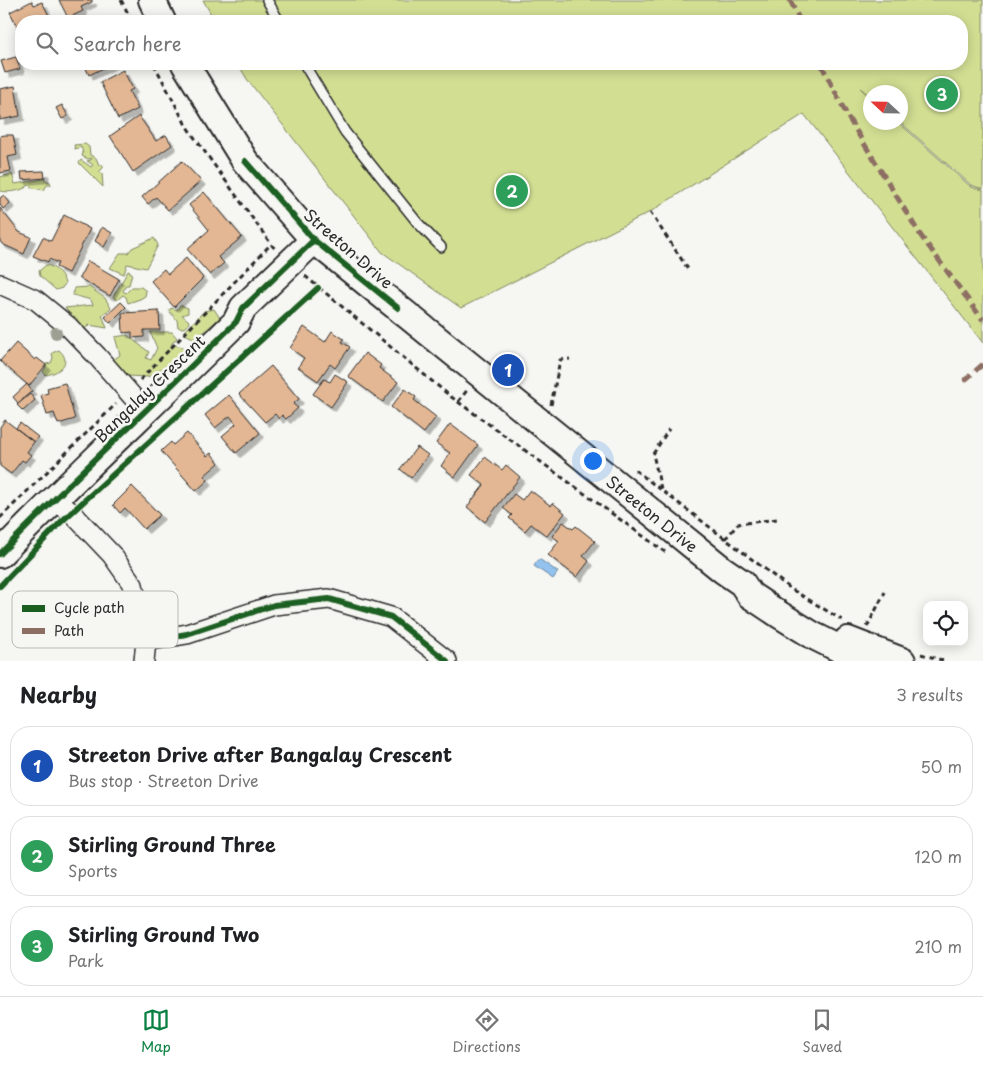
<!DOCTYPE html>
<meta charset="utf-8">
<style>
body{margin:0;font-family:"Playpen Sans",sans-serif;background:#f6f6f6;color:#202124}
.controls{position:absolute;right:15px;bottom:15px;display:grid;overflow:hidden;border-radius:10px;box-shadow:0 2px 12px #0003}
.controls button{width:45px;height:45px;display:grid;place-items:center;padding:0;border:0;border-bottom:1px solid #e0e0e0;background:#fff;color:#202124;font:25px sans-serif}
.compass{position:absolute;left:863px;top:85px;width:45px;height:45px;border-radius:50%;background:#fff;box-shadow:0 2px 12px #0003;rotate:292deg}
.you{position:absolute;left:592px;top:460px;width:18px;height:18px;margin:-12px;border:4px solid #fff;border-radius:50%;background:#1a73e8;box-shadow:0 0 0 8px #1a73e833}
.badge{display:grid;place-items:center;width:32px;height:32px;border-radius:50%;background:#0b8043;color:#fff;font-size:16px;font-weight:700}
.pin{position:absolute;translate:-50% -50%;border:2px solid #fff;box-shadow:0 1px 5px #0006}
.list{margin:0;padding:0;list-style:none}
h2{display:flex;justify-content:space-between;align-items:center;height:65px;margin:0;padding:0 20px;font-size:21px}
h2 small{font-size:16px;font-weight:400;color:#757577}
.list li{display:grid;grid-template-columns:32px 1fr auto;gap:15px;align-items:center;box-sizing:border-box;height:80px;margin:0 10px 10px;padding:0 10px;border:1px solid #e0e0e0;border-radius:20px}
.list b{display:block;font-size:19px;white-space:nowrap}
.list p{margin:0;font-size:16px;white-space:nowrap;color:#757577}
.list em{font-size:16px;font-style:normal;color:#757577}
.icon{flex:none;width:28px;height:28px;fill:none;stroke:currentColor;stroke-width:2;stroke-linecap:round;stroke-linejoin:round}
.map{position:relative;flex:none;width:983px;height:661px;overflow:hidden}
.search{position:absolute;background:#fff;box-shadow:0 2px 12px #0003;left:15px;right:15px;top:15px;height:55px;display:flex;align-items:center;gap:12px;box-sizing:border-box;padding:0 18px;border-radius:20px;color:#757577;font-size:19px}
.sheet{height:335px;background:#fff}
nav{display:flex;justify-content:space-around;align-items:center;box-sizing:border-box;height:70px;border-top:1px solid #e0e0e0;background:#fff;font-size:14px;color:#757577}
nav a{display:grid;justify-items:center;gap:2px}
nav .on{color:#0b8043}
.map>svg:first-child{display:block}
.green{fill:#d2df93;stroke:#7e855f}
.water{fill:#92c2ed;stroke:#69869f}
.building{fill:#e3b793;stroke:#2b2b2b;filter:url(#shadow)}
.lines{fill:none;stroke-linecap:round;stroke-linejoin:round}
.lane-casing{stroke:#2b2b2b;stroke-width:12}
.street-casing{stroke:#2b2b2b;stroke-width:22}
.secondary-casing{stroke:#2b2b2b;stroke-width:30}
.path{stroke:#2b2b2b;stroke-width:3;stroke-dasharray:5 4;stroke-linecap:butt}
.lane{stroke:#f6f6f2;stroke-width:9}
.street{stroke:#f6f6f2;stroke-width:19}
.secondary{stroke:#f6f6f2;stroke-width:26}
.quiet{stroke:#8d6e63;stroke-width:5;stroke-dasharray:10 5;stroke-linecap:butt}
.cycleway-casing{stroke:#f6f6f2;stroke-width:9}
.cycleway{stroke:#1b5e20;stroke-width:6}
.tree{fill:#9d9f93}
.labels{text-anchor:middle;dominant-baseline:central;stroke-width:5;stroke-linejoin:round;paint-order:stroke}
.street-label{font-size:16px;fill:#2b2b2b;stroke:#f6f6f2}
.key{fill:#f6f6f2;stroke:#b9b9b6;stroke-width:1}
.key-label{font-size:14px;fill:#2b2b2b}
</style>
<div class="map">
<svg width="983" height="661" viewBox="0 0 983 661">
<defs>
<filter id="shadow"><feDropShadow dx="4.5" dy="4.5" stdDeviation="0" flood-color="#0004"/></filter>
</defs>
<rect width="100%" height="100%" fill="#f6f6f2"/>
<filter id="ink" filterUnits="userSpaceOnUse"><feTurbulence type="fractalNoise" baseFrequency=".02" numOctaves="2"/><feDisplacementMap in="SourceGraphic" scale="10" xChannelSelector="R" yChannelSelector="G"/><feConvolveMatrix kernelMatrix="1 2 1 2 8 2 1 2 1" color-interpolation-filters="sRGB"/></filter>
<g filter="url(#ink)">
<path class="green" d="M203,0H983V189L971,185L900,122V92H870V96L860,88L870,97V122L899,123L971,187L983,190V343L804,114L650,212L461,308L382,252L247,79L238,64H962V21H215Z
M85,144L89,147L90,155L96,158L99,165H103V168L99,172L102,173L103,187L79,163L81,160L91,167L93,165L87,161L91,160L92,158L88,159L82,156L83,153L81,147L75,149L74,145Z
M12,174L15,184L44,179L50,182L51,185H47L44,190L33,188L29,185C23,191 9,193 0,191V177Z
M154,238L158,245L146,268L127,264L124,274L110,268L120,253H128L132,248Z
M46,265C56,267 63,274 65,284L62,288L56,290L40,276L39,271Z
M128,271L132,273L129,285H126L123,291L126,293L132,287H141L146,291L145,296L140,299L128,303L126,297L123,295L117,300L113,297Z
M89,287L105,298L111,308L102,315L107,328L89,325L84,330L65,308L93,305L91,300L73,295L74,288Z
M180,305L188,308V313L182,315L189,321L188,325L183,328L178,327L177,320L169,311L171,308L177,310Z
M214,309L220,318L195,339L183,333L204,311Z
M150,332H172L177,338L171,344L187,348L167,366L148,377L127,376L113,360L120,355L115,337L127,335L149,352L146,358L151,360L157,348Z
M59,350C73,362 59,373 46,375L43,372L47,365L46,364L51,363L53,358L52,353Z"/>
<path class="water" d="M539,559L558,572L553,579L534,566Z"/>
<path class="building" d="M59,0H92V2L81,7L83,11L68,18Z
M32,1L34,5L42,2L52,21H21V34L10,12Z
M16,57L20,69L5,73L1,61Z
M84,64H112L89,75Z
M123,70L133,89L129,91L138,109L118,119L100,82Z
M15,86L20,116L0,120V89Z
M62,105L68,116L62,119L56,108Z
M139,116L156,141L166,135L172,145L133,172L110,136Z
M5,135H13L17,155L8,157L11,171L0,173V136Z
M182,161L201,181L168,210L156,197L148,204L142,197Z
M44,171L45,178L22,180L21,172Z
M204,192L242,237L218,257L224,263L210,275L187,249L209,230L189,205Z
M4,195L10,203L3,209L0,205V198Z
M0,208L19,232L31,237L24,254L2,244L0,241Z
M64,215L90,229L68,273L56,267L58,263L49,259L48,262L33,256L43,237L51,241Z
M102,227L112,233L104,247L95,241Z
M186,258L203,278L174,307L151,281L164,269L168,274Z
M88,261L119,279L110,296L79,278Z
M121,302L126,307L110,323L105,317Z
M159,311L160,330H144V337L132,338V332L123,333L122,313Z
M304,327L325,342L332,331L344,339L342,342L350,347L335,368L330,364L318,381L298,367L304,358L290,348Z
M16,343L35,360L37,358L46,365L29,386L0,361Z
M365,353L381,365L379,368L398,382L383,402L348,376Z
M271,366L299,399L293,404L298,408L286,419L282,415L279,419L275,414L265,422L239,394Z
M335,374L348,382L331,407L313,394L324,379L330,382Z
M65,383L75,419L58,424L54,413L47,415L41,395L48,393L47,388Z
M27,384L32,391L18,403L13,397Z
M405,389L416,397L414,400L436,417L424,433L391,407Z
M30,394L35,400L23,411L17,405Z
M229,395L260,433L236,453L222,436L236,424L230,416L215,428L205,415Z
M5,420L34,442L27,452L31,455L25,462L22,460L11,474L0,466V427Z
M20,423L38,437L34,442L16,428Z
M450,424L478,445L455,477L441,466L450,453L436,443Z
M187,433L207,456L211,453L219,463L204,476L208,480L196,491L161,451L171,442L173,445Z
M417,447L428,455L411,478L400,469Z
M485,457L502,470L506,465L520,477L485,522L467,507L484,485L471,475Z
M132,486L160,515L144,529L125,508L120,513L113,505Z
M530,490L551,506L553,503L565,513L547,536L531,524L525,531L509,518L512,515L503,508L514,494L522,500Z
M563,522L573,529L576,526L595,541L583,556L589,561L577,577L548,555L559,541L552,536Z"/>
<g class="lines">
<defs>
<path id="lane" d="M267,0L279,21
M304,64L345,132L417,222L441,247"/>
<path id="street" d="M0,284L36,300L68,326L97,356L146,412
M54,499L72,513L112,555L133,585L146,641L144,661
M146,641L187,634L274,605L329,599L391,617L447,661"/>
<g id="secondary">
<path d="M152,0L162,21"/>
<path id="s1" d="M185,64L245,161L314,240L723,570L742,583L750,595L780,615L814,636L864,661"/>
<path d="M0,554C77,475 158,400 236,322L243,308L314,240"/>
<path d="M848,640L902,661"/>
</g>
</defs>
<use href="#lane" class="lane-casing"/>
<use href="#street" class="street-casing"/>
<use href="#secondary" class="secondary-casing"/>
<path class="path" d="M121,0L132,21
M154,64L187,127L271,244
M650,212L688,269
M305,276L450,396L665,552
M140,380L271,244L276,250
M458,402L468,389
M551,405L560,360L570,359
M635,470L791,589L842,620
M661,489L653,454L669,429
M0,518L116,404
M725,539L738,524L777,519
M867,627L885,592
M921,654L945,661"/>
<use href="#lane" class="lane"/>
<use href="#street" class="street"/>
<use href="#secondary" class="secondary"/>
<path class="quiet" d="M790,0L800,21
M821,64L849,119L921,236L983,320
M964,381L983,364"/>
<defs>
<path id="cycleway" d="M245,161L314,240L398,308
M0,554C77,475 158,400 236,322L243,308L314,240
M0,586L61,522L318,288
M146,641L187,634L274,605L329,599L391,617L447,661"/>
</defs>
<use href="#cycleway" class="cycleway-casing"/>
<use href="#cycleway" class="cycleway"/>
</g>
<circle class="tree" cx="56" cy="333" r="6"/>
</g>
<g class="labels">
<g class="street-label">
<text transform="translate(349 248) rotate(41)">Streeton Drive</text>
<text transform="translate(149 388) rotate(-44)">Bangalay Crescent</text>
<text stroke="none"><textPath href="#s1" startOffset="654">Streeton Drive</textPath></text>
</g>
</g>
<rect x="12" y="591" width="166" height="57" rx="8" class="key"/>
<rect x="22" y="605" width="23" height="7" fill="#1b5e20"/>
<rect x="22" y="628" width="23" height="6" fill="#8d6e63"/>
<g class="key-label">
<text x="54" y="613">Cycle path</text>
<text x="54" y="636">Path</text>
</g>
</svg>
<div class="controls">
<button><svg class="icon" aria-label="locate" viewBox="0 0 24 24"><circle cx="12" cy="12" r="6"/><path d="M12 2v4M12 18v4M2 12h4M18 12h4"/></svg></button>
</div>
<svg class="compass" viewBox="-18 -18 36 36"><path d="M0-13l5 13h-10z" fill="#e53935"/><path d="M0 13l5-13h-10z" fill="#757577"/></svg>
<div class="you"></div>
<div class="pin badge" style="left:508px;top:370px;background:#1a4fb4">1</div>
<div class="pin badge" style="left:512px;top:191px;background:#2e9e5b">2</div>
<div class="pin badge" style="left:942px;top:94px;background:#2e9e5b">3</div>
<div class="search"><svg class="icon" aria-label="search" viewBox="0 0 24 24"><circle cx="10" cy="10" r="6"/><path d="M15 15l6 6"/></svg>Search here</div>
</div>
<section class="sheet">
<h2>Nearby<small>3 results</small></h2>
<ul class="list">
<li><span class="badge" style="background:#1a4fb4">1</span><div><b>Streeton Drive after Bangalay Crescent</b><p>Bus stop · Streeton Drive</p></div><em>50 m</em></li>
<li><span class="badge" style="background:#2e9e5b">2</span><div><b>Stirling Ground Three</b><p>Sports</p></div><em>120 m</em></li>
<li><span class="badge" style="background:#2e9e5b">3</span><div><b>Stirling Ground Two</b><p>Park</p></div><em>210 m</em></li>
</ul>
</section>
<nav>
<a class="on"><svg class="icon" aria-label="map" viewBox="0 0 24 24"><path d="M3 6l6-2 6 2 6-2v14l-6 2-6-2-6 2zM9 4v14M15 6v14"/></svg>Map</a>
<a><svg class="icon" aria-label="directions" viewBox="0 0 24 24"><path d="M12 3l9 9-9 9-9-9zM9 14v-3h6M13 9l2 2-2 2"/></svg>Directions</a>
<a><svg class="icon" aria-label="saved" viewBox="0 0 24 24"><path d="M7 4h10v16l-5-4-5 4z"/></svg>Saved</a>
</nav>
